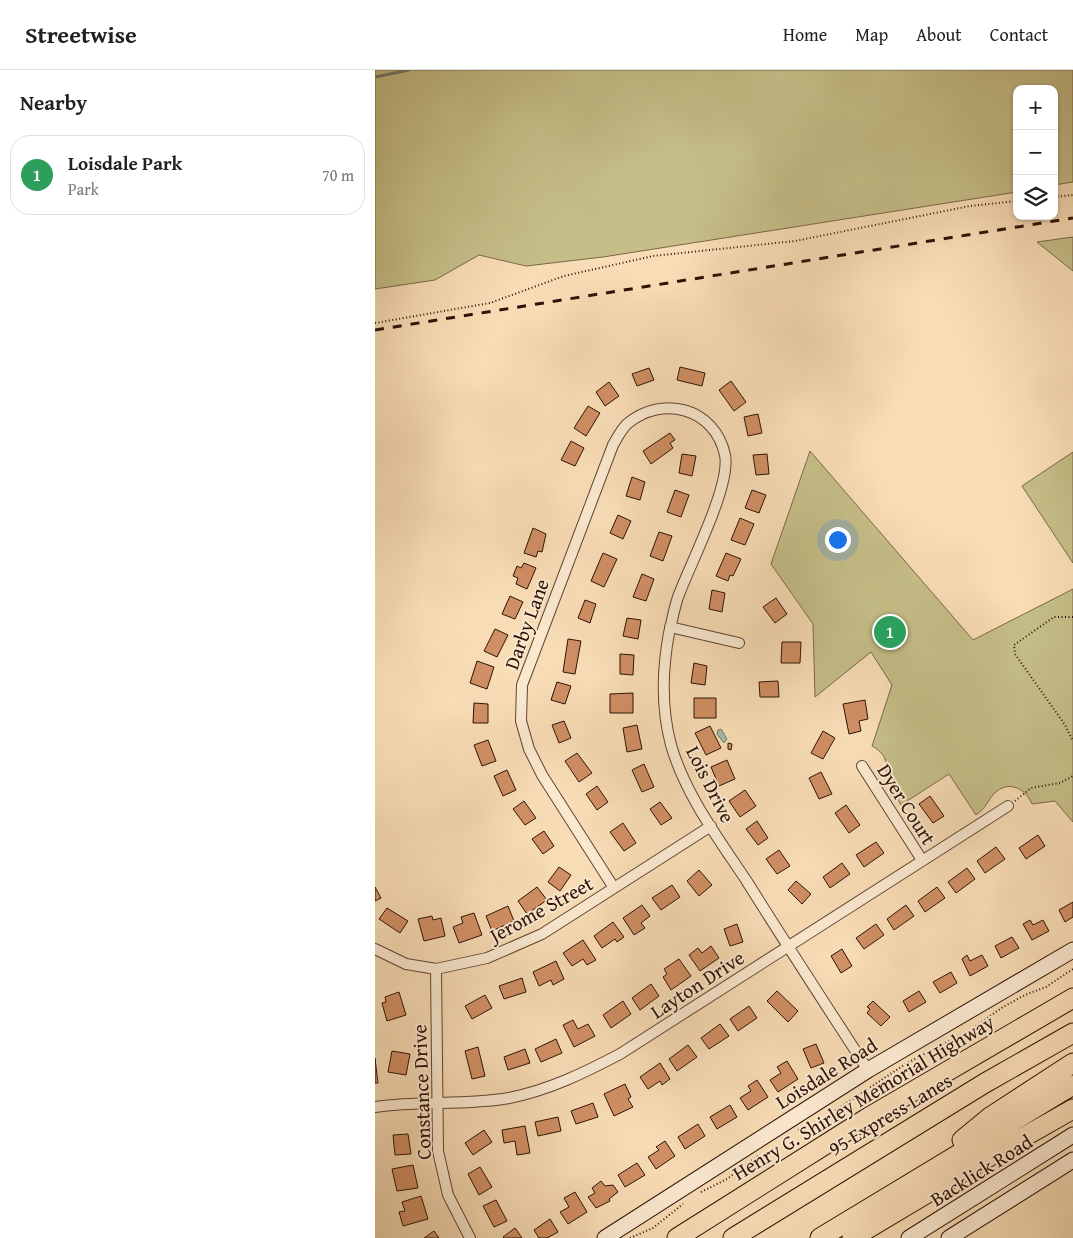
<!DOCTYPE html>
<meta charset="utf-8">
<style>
body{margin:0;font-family:"Gentium Book Plus",serif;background:#f2f2f2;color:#222}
.controls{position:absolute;right:15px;top:15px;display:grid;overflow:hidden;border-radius:10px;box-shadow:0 1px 4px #0004}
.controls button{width:45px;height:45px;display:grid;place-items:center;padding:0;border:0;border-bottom:1px solid #e0e0e0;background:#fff;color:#222;font:25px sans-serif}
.you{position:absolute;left:462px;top:469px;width:18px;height:18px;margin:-12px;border:4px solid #fff;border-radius:50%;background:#1a73e8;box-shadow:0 0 0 8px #1a73e833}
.badge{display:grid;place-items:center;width:32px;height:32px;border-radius:50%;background:#b45309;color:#fff;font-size:16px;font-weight:700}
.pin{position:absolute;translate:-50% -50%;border:2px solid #fff;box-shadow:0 1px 5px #0006}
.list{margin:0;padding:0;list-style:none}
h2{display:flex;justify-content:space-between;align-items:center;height:65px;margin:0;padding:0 20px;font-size:21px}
h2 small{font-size:16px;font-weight:400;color:#767676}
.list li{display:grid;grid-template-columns:32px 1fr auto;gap:15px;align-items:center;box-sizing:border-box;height:80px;margin:0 10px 10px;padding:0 10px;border:1px solid #e0e0e0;border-radius:20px}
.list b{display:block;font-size:19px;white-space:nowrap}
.list p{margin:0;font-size:16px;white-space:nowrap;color:#767676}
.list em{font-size:16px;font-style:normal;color:#767676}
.icon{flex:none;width:28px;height:28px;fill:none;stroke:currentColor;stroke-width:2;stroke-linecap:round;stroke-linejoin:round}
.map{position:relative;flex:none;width:698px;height:1168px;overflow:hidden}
header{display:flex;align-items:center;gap:30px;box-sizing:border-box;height:70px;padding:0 25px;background:#fff;border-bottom:1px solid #e0e0e0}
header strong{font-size:24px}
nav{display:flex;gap:28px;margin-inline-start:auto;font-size:18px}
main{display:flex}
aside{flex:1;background:#fff}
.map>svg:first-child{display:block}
.green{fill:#c5be88;stroke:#7a6847}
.water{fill:#9fbca7;stroke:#727867}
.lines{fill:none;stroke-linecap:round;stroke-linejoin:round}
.stream{stroke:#727867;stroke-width:3}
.building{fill:#d08f64;stroke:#2e1206}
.minor-casing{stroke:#604432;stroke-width:12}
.secondary-casing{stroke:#2e1206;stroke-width:17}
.motorway-casing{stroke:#2e1206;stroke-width:21}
.path{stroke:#2e1206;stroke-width:2;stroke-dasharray:1 2.5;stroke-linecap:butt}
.minor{stroke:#fae8cf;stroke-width:10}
.secondary{stroke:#fae8cf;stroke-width:15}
.motorway{stroke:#f8dcb5;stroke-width:19}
.rail{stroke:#2e1206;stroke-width:3;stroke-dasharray:9 9;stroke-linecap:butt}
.labels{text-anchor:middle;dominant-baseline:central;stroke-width:4;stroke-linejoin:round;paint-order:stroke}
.street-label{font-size:20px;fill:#2e1206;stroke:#fae8cf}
</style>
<header>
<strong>Streetwise</strong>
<nav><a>Home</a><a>Map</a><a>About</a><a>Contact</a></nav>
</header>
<main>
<aside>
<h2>Nearby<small></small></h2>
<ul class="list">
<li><span class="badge" style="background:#2e9e5b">1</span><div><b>Loisdale Park</b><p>Park</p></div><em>70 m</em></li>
</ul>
</aside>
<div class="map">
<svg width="698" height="1168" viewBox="0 0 698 1168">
<rect width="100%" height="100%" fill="#f8dcb5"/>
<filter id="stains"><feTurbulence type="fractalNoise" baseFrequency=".004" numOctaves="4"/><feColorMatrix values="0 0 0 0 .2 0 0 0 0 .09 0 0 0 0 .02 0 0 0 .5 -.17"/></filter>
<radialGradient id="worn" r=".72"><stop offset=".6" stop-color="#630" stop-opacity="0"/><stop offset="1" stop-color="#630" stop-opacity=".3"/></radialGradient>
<path class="green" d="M0,0H698V112L679,115V19H642V122L228,187L151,196L104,185L60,210L0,219Z
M698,167V201L662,172Z
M435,381L598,570L698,519V752L680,731L657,734C651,719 635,711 622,721C613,728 612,738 601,745L574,704L526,735C522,728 516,721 514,714C507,696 518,688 497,676L517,615L496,582L440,627L438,554L396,494Z
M698,382V493L647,416Z"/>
<path class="water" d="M346,659L352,669L349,673L342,664L343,660Z"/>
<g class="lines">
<path class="stream" d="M0,7L34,0"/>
</g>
<path class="building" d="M305,297L330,303L327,316L302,310Z
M274,298L279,310L262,316L257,304Z
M356,311L371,332L359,341L344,320Z
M234,312L244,326L230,336L221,322Z
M213,336L225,343L211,366L199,358Z
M383,344L387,363L373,366L369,347Z
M295,363L300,370L295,373L298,378L276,394L268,381Z
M196,371L209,378L200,396L186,390Z
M307,384L321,386L317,406L304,403Z
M392,384L394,404L381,405L378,385Z
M257,407L270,412L265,430L251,426Z
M300,420L314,425L306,447L292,442Z
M377,420L391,425L384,443L370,438Z
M243,445L256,451L248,469L235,463Z
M365,448L379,454L370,475L356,470Z
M158,458L171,464L167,482L163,481L161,487L149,483Z
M284,462L297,466L288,491L275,486Z
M228,483L242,489L229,517L216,511Z
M351,483L366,489L358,506L355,505L353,511L341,506Z
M149,493L161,498L152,519L141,514L143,508L138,506L142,496L146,498Z
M267,504L279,509L271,531L258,527Z
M337,520L350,523L347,542L334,539Z
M135,526L148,532L140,549L127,544Z
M401,528L412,544L400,553L388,537Z
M210,530L221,534L215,553L203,548Z
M252,548L266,550L263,569L248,566Z
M120,559L133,565L122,587L109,581Z
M193,569L206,571L200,604L188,602Z
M407,572H426L425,593H406Z
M245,584L259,585L258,605L245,604Z
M102,591L119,597L112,619L95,613Z
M319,593L332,596L330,615L316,613Z
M403,611L404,627H385L384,612Z
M182,612L196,616L190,634L176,630Z
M258,623V643H235V624Z
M319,628H341V648H319Z
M490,630L493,649L484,651L486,661L474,664L468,634Z
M99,633L113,634V653H98Z
M189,651L196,668L184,673L177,655Z
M262,655L267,679L252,682L248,658Z
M335,656L346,678L331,685L320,663Z
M448,661L460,668L448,689L436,683Z
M113,670L121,691L107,696L99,675Z
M353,673L357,674L356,680L353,679Z
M202,683L217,703L204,712L190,691Z
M352,690L360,709L344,716L336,697Z
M269,694L279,717L267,722L257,700Z
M132,700L141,720L128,726L119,706Z
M446,702L457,724L444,729L434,708Z
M222,716L233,732L222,740L211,724Z
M370,720L381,736L365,747L354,731Z
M555,726L569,746L558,753L544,734Z
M149,731L161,748L150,755L138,739Z
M285,732L297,748L286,755L275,739Z
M471,735L485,755L474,763L460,743Z
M382,751L393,768L383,775L371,759Z
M248,753L261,773L249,781L235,762Z
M169,761L179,776L168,784L157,769Z
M663,765L670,776L651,789L644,778Z
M501,772L509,783L489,797L481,785Z
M621,777L630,789L610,803L602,791Z
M404,780L415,796L402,804L391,789Z
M467,793L475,804L455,818L448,807Z
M184,797L196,805L185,821L173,812Z
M592,798L600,809L581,823L573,812Z
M324,800L337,815L324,826L312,811Z
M421,811L436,824L427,834L413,820Z
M297,815L305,827L286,840L277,828Z
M0,817L6,828L0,831Z
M162,817L172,830L152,844L143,831Z
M562,817L570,828L550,842L543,831Z
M698,832V847L690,852L684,840Z
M267,835L275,846L266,853L270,858L259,865L248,848Z
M531,835L539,846L519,860L512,849Z
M133,836L139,851L117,861L111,846Z
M12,838L33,851L25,863L4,849Z
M99,843L107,865L84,873L78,857L88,853L86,847Z
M57,846L58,850L66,848L70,866L49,871L43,849Z
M655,850L658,855L668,850L674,861L657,870L648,854Z
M238,852L249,867L242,872L240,869L227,878L219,866Z
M362,854L368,872L355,876L349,859Z
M501,854L509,865L489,879L481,868Z
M637,867L644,878L626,888L620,876Z
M208,870L221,890L212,895L208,889L197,896L188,883Z
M336,876L344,888L325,901L314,885L323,878L327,883Z
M467,879L477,896L466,903L456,886Z
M592,885L595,891L607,885L613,896L595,906L587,889Z
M304,889L316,906L296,920L288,907L292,904L289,899Z
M181,891L189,909L178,915L176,910L164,916L158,902Z
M576,902L582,913L565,923L558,912Z
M147,908L151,922L129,929L124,916Z
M276,914L284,926L265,940L257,928Z
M402,921L423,941L413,952L392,931Z
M544,921L551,932L534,942L528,931Z
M24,922L31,945L12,951L7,933L11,932L10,927Z
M110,925L117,938L97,949L90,936Z
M248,931L256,944L236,958L228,945Z
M498,931L515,947L506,956L492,943L495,939L492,937Z
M374,936L382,948L363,961L355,949Z
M198,950L203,959L213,954L220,966L199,977L188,955Z
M345,954L354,966L334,979L326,968Z
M181,969L187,983L166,992L160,979Z
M441,974L449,993L436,998L428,979Z
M313,975L322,987L302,1001L294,989Z
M103,977L110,1006L97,1009L90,981Z
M150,979L155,993L133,1000L129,987Z
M17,981L35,984L31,1005L13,1002Z
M0,988L3,1013H0Z
M412,991L423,1009L403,1022L395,1010L406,1003L402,997Z
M285,993L295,1009L287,1015L285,1011L273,1019L265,1007Z
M382,1010L393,1027L373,1040L365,1028L376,1021L373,1016Z
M250,1014L256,1027L253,1029L258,1037L239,1046L229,1024Z
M218,1033L223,1047L201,1054L196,1041Z
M355,1035L362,1047L342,1059L335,1047Z
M183,1047L186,1061L163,1066L160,1052Z
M323,1054L330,1066L310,1079L303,1067Z
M150,1056L155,1083L142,1085L140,1071L129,1073L127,1060Z
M109,1060L117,1072L98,1085L90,1073Z
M33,1064L36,1084L20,1085L18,1065Z
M290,1071L300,1086L281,1099L273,1087L284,1080L281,1077Z
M262,1093L270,1105L250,1117L243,1105Z
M38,1095L43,1118L22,1121L17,1099Z
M105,1097L117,1117L104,1125L93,1104Z
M226,1111L230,1116L238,1115L243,1122L234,1129L235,1131L221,1138L213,1127L220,1123L217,1118Z
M200,1122L212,1142L193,1154L185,1142L194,1137L189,1128Z
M46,1126L53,1149L28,1156L24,1142L30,1141L27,1132Z
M121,1130L132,1151L119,1157L108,1136Z
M175,1149L183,1162L172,1168H164L159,1160Z
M140,1158L147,1168H129L128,1167Z
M59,1161L64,1168H49Z"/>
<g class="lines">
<defs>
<path id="minor" d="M295,557L364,573
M487,696L547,790
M239,818L167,705L154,679L146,651L147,615L238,375C242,368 246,360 252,354C287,324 340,338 350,385C356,416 315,494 303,527C299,539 297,551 294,563C287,601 286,638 296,675C310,724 343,768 371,810C411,874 452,937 493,1000
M0,879L31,894L61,899L112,888L167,864L336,756
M61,899L63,1081L73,1125L95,1168
M0,1037C44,1030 90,1036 134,1028C174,1020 209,1003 245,984L633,736"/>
<path id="secondary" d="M230,1168L493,1000L698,880
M534,1168L698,1065
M574,1168L698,1090"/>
<path id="motorway" d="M587,1070L615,1047L698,993
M302,1168L494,1047L698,928
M358,1168L610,1013L698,963
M445,1168L698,1015
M477,1168L596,1097L698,1039"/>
</defs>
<use href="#minor" class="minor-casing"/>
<use href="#secondary" class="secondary-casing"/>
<use href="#motorway" class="motorway-casing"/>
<path class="path" d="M679,127L698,125
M0,253L115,233L189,206L278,186L420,171L595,136L642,131
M698,547H679L639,575L640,584L690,655L698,671
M640,731L656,718L685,713L698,706
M423,1060L446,1050L532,993L594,961L628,937L650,925L671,917L698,899
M326,1122L352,1109L383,1086
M255,1168L278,1158L308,1134"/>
<use href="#minor" class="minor"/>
<use href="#secondary" class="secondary"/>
<use href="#motorway" class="motorway"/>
<path class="rail" d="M0,260L698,148"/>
</g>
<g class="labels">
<g class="street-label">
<text transform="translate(151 554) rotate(-70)">Darby Lane</text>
<text transform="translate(336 714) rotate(63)">Lois Drive</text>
<text transform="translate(532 734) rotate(58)">Dyer Court</text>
<text transform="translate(166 839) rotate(-29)">Jerome Street</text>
<text transform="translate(322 914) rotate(-33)">Layton Drive</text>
<text transform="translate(451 1003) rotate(-32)">Loisdale Road</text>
<text transform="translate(46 1022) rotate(-92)">Constance Drive</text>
<text transform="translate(488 1027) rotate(-31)">Henry G. Shirley Memorial Highway</text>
<text transform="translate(515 1044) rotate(-31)">95 Express Lanes</text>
<text transform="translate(606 1100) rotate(-32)">Backlick Road</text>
</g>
</g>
<rect width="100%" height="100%" filter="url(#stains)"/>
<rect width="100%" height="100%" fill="url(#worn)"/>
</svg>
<div class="controls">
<button>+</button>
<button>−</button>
<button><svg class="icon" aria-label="layers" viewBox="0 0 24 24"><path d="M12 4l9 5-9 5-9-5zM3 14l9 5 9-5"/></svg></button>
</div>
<div class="you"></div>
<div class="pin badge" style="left:515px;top:562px;background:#2e9e5b">1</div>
</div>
</main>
